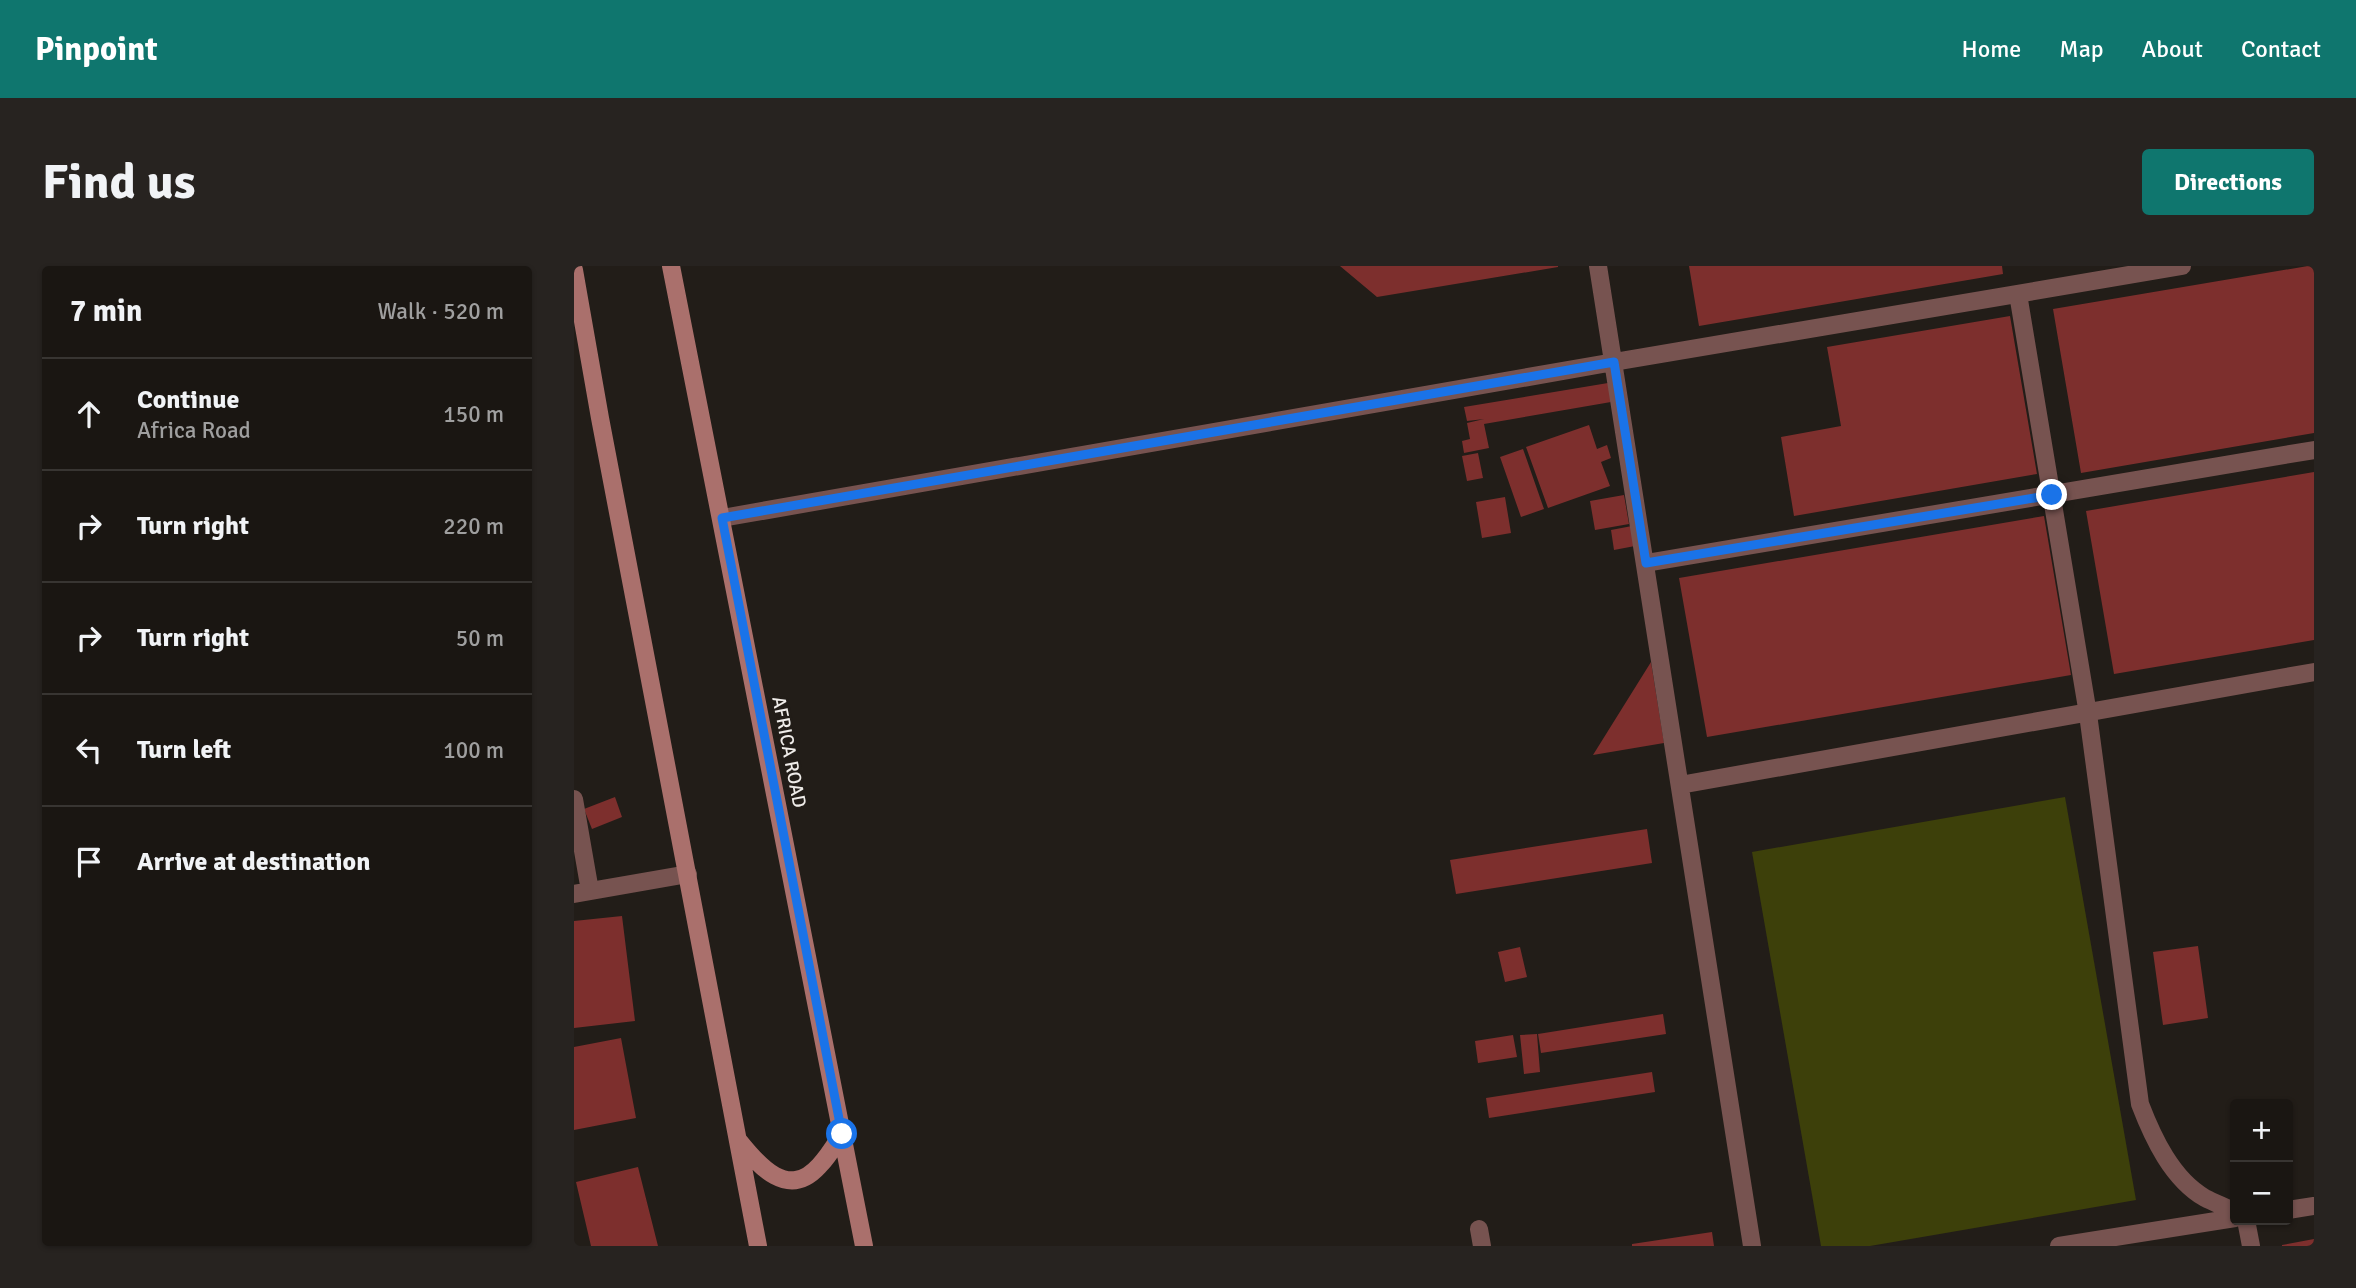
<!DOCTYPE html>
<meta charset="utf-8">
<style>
body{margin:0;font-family:Signika,sans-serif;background:#272320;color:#f1f3f6}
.controls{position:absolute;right:21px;bottom:21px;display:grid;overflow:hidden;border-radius:7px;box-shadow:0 2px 5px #0004}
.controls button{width:63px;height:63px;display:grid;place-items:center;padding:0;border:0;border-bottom:2px solid #383532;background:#1a1612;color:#f1f3f6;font:35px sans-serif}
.stop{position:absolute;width:21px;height:21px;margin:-16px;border:5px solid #1a73e8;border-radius:50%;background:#fff}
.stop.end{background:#1a73e8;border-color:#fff;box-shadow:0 2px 7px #0008}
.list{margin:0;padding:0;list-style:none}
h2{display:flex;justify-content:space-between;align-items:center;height:91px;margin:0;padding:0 28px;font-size:30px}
h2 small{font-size:23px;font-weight:400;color:#9f9f9f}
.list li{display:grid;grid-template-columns:46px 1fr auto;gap:21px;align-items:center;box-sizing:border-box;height:112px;padding:0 28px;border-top:2px solid #383532}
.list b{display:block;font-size:26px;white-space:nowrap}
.list p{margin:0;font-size:23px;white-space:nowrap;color:#9f9f9f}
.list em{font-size:23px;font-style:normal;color:#9f9f9f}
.icon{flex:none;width:38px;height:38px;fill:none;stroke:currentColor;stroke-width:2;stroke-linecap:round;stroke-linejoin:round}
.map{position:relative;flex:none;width:1740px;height:980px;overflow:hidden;border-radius:7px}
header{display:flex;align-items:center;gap:42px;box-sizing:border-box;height:98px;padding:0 35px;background:#0f766e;color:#fff}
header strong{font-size:33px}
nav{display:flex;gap:38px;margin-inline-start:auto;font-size:24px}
.intro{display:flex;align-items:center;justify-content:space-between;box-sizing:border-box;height:168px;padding:0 42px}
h1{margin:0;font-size:49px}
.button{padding:18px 32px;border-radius:7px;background:#0f766e;color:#fff;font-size:24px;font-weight:700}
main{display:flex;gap:42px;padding:0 42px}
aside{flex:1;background:#1a1612;border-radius:7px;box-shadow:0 2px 5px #0004}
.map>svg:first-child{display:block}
.green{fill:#3d400a}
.building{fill:#7d2f2d}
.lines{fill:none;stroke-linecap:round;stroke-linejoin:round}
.street{stroke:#775350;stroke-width:18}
.secondary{stroke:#aa706c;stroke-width:18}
.route{stroke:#1a73e8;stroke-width:9}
.labels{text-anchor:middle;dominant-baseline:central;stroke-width:5;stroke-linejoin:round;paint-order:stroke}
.street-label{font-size:19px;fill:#efece9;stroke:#221d18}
</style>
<header>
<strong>Pinpoint</strong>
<nav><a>Home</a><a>Map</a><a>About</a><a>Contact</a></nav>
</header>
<div class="intro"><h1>Find us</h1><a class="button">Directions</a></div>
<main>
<aside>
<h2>7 min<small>Walk · 520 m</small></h2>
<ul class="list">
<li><svg class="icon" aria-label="ahead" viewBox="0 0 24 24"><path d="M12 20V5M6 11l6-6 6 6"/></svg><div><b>Continue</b><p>Africa Road</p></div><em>150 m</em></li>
<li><svg class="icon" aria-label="right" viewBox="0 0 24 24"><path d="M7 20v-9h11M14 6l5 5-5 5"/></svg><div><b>Turn right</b></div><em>220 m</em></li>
<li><svg class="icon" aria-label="right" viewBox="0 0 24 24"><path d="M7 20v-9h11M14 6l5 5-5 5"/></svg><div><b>Turn right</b></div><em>50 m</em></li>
<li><svg class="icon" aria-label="left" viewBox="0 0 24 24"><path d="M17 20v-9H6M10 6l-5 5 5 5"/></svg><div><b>Turn left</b></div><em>100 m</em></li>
<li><svg class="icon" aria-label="arrive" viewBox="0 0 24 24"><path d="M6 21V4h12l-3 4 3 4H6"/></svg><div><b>Arrive at destination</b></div></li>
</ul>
</aside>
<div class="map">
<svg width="1740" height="980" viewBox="0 0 1740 980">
<rect width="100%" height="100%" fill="#221d18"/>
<path class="green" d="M1491,531L1562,934L1296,980H1247L1178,586Z"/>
<path class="building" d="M766,0H984V1L803,31Z
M1115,0H1428L1429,8L1125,60Z
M1734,0H1740V167L1507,207L1479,43Z
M1436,50L1463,208L1220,250L1207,171L1267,160L1253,81Z
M1034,117L1037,136L910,158L915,182L890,187L888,175L896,173L893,157L910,153L893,155L890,141Z
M1015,159L1023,183L1033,179L1037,192L1027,196L1036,220L974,242L952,181Z
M949,183L970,243L947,251L926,191Z
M904,187L909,212L893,215L888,190Z
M1740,206V374L1540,408L1512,245Z
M1050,229L1055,258L1021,264L1016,235Z
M931,231L937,267L908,272L902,236Z
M1470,250L1497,409L1133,471L1105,312Z
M1058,260L1061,280L1040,284L1037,264Z
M1077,396L1090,477L1019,489Z
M41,531L48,551L18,563L10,543Z
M1073,563L1078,597L882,628L876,594Z
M48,650L61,755L0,762V655Z
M1624,680L1634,752L1589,759L1579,686Z
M946,681L953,711L931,716L924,686Z
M1089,748L1092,768L967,787L964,768Z
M963,768L966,806L950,808L946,769Z
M939,769L943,791L904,797L901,775Z
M47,772L62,852L0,864V781Z
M1078,806L1081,826L915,852L912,832Z
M64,901L84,980H17L2,916Z
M1138,966L1140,980H1058V978Z
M1740,973V980H1708V979Z"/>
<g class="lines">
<path class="street" d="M1024,0L1178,980
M1444,28L1514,448L1566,838C1579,872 1598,913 1631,932C1641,937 1651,941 1661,946
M148,252L1040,96L1608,0
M1072,297L1740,184
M1106,519L1740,406
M0,533L16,625
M0,628L114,608
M1714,944L1740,940
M1672,954L1677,980
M905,963L908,980
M1485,980L1661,952"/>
<path class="secondary" d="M97,0L290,980
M0,4L26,152L184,980
M165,875C185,900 214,934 245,900C254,891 261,879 268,868"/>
</g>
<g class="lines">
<path class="route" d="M268,868L148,252L1040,96L1072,297L1478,229"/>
</g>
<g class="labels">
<g class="street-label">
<text transform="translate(215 486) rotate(79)">AFRICA ROAD</text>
</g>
</g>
</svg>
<div class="controls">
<button>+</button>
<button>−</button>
</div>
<div class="stop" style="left:268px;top:868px"></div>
<div class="stop end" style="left:1478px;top:229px"></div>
</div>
</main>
